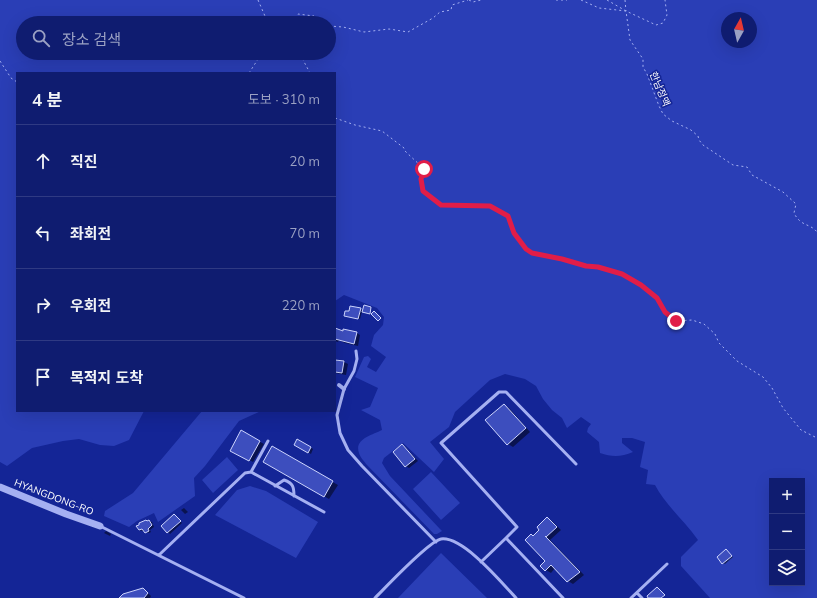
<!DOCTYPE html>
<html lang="ko">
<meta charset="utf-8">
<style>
body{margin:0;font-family:Mulish,"Noto Sans KR",sans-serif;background:#1d2978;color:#f1f3f6}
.controls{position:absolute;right:12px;bottom:12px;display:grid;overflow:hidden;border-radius:0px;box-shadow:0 4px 16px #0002}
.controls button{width:36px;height:36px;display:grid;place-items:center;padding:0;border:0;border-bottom:1px solid #2f3a83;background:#0f1c70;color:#f1f3f6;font:20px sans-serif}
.compass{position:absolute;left:721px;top:12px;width:36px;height:36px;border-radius:50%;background:#0f1c70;box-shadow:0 4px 16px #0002;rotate:8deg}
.stop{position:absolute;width:12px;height:12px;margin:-9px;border:3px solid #e11d48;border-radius:50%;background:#fff}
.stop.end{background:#e11d48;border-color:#fff;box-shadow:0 1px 4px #0008}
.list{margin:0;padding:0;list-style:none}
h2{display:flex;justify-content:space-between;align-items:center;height:52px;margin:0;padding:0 16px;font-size:17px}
h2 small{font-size:13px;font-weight:400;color:#9ba1c3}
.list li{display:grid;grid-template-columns:26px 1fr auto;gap:12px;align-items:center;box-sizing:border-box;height:72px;padding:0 16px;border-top:1px solid #2f3a83}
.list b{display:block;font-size:15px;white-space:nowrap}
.list em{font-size:13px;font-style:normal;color:#9ba1c3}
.icon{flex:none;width:22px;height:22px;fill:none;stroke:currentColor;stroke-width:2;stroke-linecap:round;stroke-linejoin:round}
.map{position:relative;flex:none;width:817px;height:598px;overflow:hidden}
.search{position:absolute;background:#0f1c70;box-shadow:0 4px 16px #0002;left:16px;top:16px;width:320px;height:44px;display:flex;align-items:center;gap:10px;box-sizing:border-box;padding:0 14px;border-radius:22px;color:#9ba1c3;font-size:15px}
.panel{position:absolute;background:#0f1c70;box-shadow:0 4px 16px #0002;left:16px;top:72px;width:320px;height:340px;border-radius:0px}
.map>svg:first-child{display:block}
.green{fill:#2a3eb6;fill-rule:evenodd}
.shadow{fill:#0007}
.building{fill:#3d4ebe;stroke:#cdd4fd}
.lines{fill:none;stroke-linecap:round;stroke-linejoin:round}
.path{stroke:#a5b0f2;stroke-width:1;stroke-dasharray:2 3;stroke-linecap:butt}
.service{stroke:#a5b0f2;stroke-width:3}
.minor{stroke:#a5b0f2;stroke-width:4}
.tertiary{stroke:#a5b0f2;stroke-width:7}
.route{stroke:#e11d48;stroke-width:5}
.labels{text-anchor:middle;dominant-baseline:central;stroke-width:3;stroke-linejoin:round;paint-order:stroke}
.street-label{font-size:10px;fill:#fff;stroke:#142596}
</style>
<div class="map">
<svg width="817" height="598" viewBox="0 0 817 598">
<rect width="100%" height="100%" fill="#142596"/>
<path class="green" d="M0,0H817V598H710L681,566V557L698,540C685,521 666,506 655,485L646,484L648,470L640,467L645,442L632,438H622V443L633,452C621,457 612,457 600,453L599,442L587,432L588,428L591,424L581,417L567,428L562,418L552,410L543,399L536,386L525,379L505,374L490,380L455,412L449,427L430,442L444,459L434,472L403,443L384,458L382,463L390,476L440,529L442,531L437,534H434L366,464C364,461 360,457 359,453C354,439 372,435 382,430L380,420L361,410L370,407L378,388L355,377L364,357L368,356L371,359L367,367L376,372L386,357L371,346L374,335L383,325L384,317L377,308L344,295L335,301V73H17V411H144L129,440L114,446L100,445L79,439L63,441L32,448L7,466L0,462ZM727,18H751V42H727ZM23,23H329V53H23ZM772,481H802V583H772Z
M202,411H261L239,421L205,466L194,478L195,496L158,522L154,513L137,521L129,527L104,516L105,511L133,493Z
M227,457L238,470L213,493L202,480Z
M431,472L460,503L441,520L413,489Z
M250,486L266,491L318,522L296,558L215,515L237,490Z
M441,553L487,598H398Z"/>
<path class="shadow" d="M371,308L370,314L362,311L360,319L347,316L349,313L360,309L364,311Z
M335,330L357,333L360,335L358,346L345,343L339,340L338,342L335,341Z
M335,361L344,362L348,364L346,375L335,373Z
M504,405L509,408L530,432L513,447L508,444Z
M242,432L264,444L253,462L231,450Z
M298,440L313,449L311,454L295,444Z
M403,445L406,448L418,461L409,468L406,466Z
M272,448L338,485L329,499L264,462Z
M184,508L188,512L185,514L181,510Z
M174,515L182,523L170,534L162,526Z
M547,518L552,521L561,530L550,540L584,575L573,584L568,581L555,568L551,573L546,570L547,561L534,537L541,530Z
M149,521L152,522L154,527L150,530L151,532L149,533L139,530Z
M106,531L111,534L110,536L104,533Z
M726,550L733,557L725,564L723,563Z
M147,592L151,596L150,598H121Z"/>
<path class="building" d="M364,305L371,307L370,314L362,312Z
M350,306L361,308L358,319L344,316L345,311H349Z
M374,311L381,318L378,321L371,314Z
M335,328L343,331V329L357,332L354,344L335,339Z
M335,360L344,361L342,373L335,372Z
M504,404L526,428L507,445L485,420Z
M241,430L260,441L249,461L230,451Z
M297,439L311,447L308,453L294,445Z
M402,444L415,459L405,467L393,452Z
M272,446L333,481L324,497L263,462Z
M174,514L181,521L167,533L161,526Z
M547,517L557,527L546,537L545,536L580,572L567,582L551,565L545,571L540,566L545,561L525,540L531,534L533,536L539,530L537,527Z
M146,520L147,521L149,520L152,525L148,529L149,531L145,533L142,529L139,530L136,526L139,525V523Z
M726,549L732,556L722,564L717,557Z
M657,587L665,595L661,598H648L647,596Z
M143,588L148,593L144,598H119L123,594Z"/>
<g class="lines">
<path class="path" d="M258,0L268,23
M469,0L473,2L481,0
M556,0H567
M581,0L599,8L626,11L630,40L643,59V67L647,74L659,106L663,114L672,121L691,130L698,136L699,140L703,145L733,165L747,167L752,175L783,192L796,204L794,213C801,227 810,223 817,232
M607,0L626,11L656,25L663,23L667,15L665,0
M625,0L626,11
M293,23L298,14L314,16L320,23
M329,26L343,27L364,32L389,29L408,32L433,18L440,12L451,10L452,5L468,0
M294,53L302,58L310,73
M0,61L11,78L17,82
M249,73L262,53
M335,118L355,125L382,131L404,148L405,151L424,169L421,179L423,191L441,205L490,206L507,216L514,233L526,249L532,253L562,259L586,266L598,267L622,274L641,285L657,298L665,312L675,321L692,320L704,324L715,334L719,343L737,361L763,377L772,388L783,408L801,430L817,438"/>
<path class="service" d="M356,351L357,359L354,371L344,389L337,415L340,433L348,450L362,466L436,542
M251,472L268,441
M275,486L284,480C293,483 294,487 294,496
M100,526L244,598
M506,538L517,527L441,443L499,392H506L576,464
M159,555L245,473L251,472L324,512
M481,562L506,538L563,598
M637,593L642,598
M375,598C386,587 429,541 441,539C463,536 502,583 516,598
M631,598L667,564"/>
<path class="minor" d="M339,385L344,389"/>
<path class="tertiary" d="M0,487L66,514L100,526"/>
</g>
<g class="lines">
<path class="route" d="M424,169L421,179L423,191L441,205L490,206L508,216L514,233L526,249L532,253L562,259L586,266L598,267L622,274L641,285L657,298L665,312L676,321"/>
</g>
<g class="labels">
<g class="street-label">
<text transform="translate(660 89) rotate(67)">한남정맥</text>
<text transform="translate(54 497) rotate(21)">HYANGDONG-RO</text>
</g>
</g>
</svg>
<div class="controls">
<button>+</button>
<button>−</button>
<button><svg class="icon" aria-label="layers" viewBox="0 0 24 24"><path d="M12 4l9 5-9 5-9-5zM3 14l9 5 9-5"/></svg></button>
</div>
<svg class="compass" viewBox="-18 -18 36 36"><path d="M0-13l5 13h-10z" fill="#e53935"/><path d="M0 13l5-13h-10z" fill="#9ba1c3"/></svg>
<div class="stop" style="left:424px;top:169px"></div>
<div class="stop end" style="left:676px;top:321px"></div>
<div class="search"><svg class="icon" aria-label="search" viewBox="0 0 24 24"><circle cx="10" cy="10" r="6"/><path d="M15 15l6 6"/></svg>장소 검색</div>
<section class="panel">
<h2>4 분<small>도보 · 310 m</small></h2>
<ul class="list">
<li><svg class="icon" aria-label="ahead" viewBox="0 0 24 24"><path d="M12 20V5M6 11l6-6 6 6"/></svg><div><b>직진</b></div><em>20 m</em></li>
<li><svg class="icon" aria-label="left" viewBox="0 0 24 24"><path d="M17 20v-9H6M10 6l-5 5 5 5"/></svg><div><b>좌회전</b></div><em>70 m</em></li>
<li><svg class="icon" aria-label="right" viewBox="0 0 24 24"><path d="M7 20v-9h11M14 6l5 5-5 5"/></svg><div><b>우회전</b></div><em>220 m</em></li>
<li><svg class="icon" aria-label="arrive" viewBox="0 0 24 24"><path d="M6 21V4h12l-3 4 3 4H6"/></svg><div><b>목적지 도착</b></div></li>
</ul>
</section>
</div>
